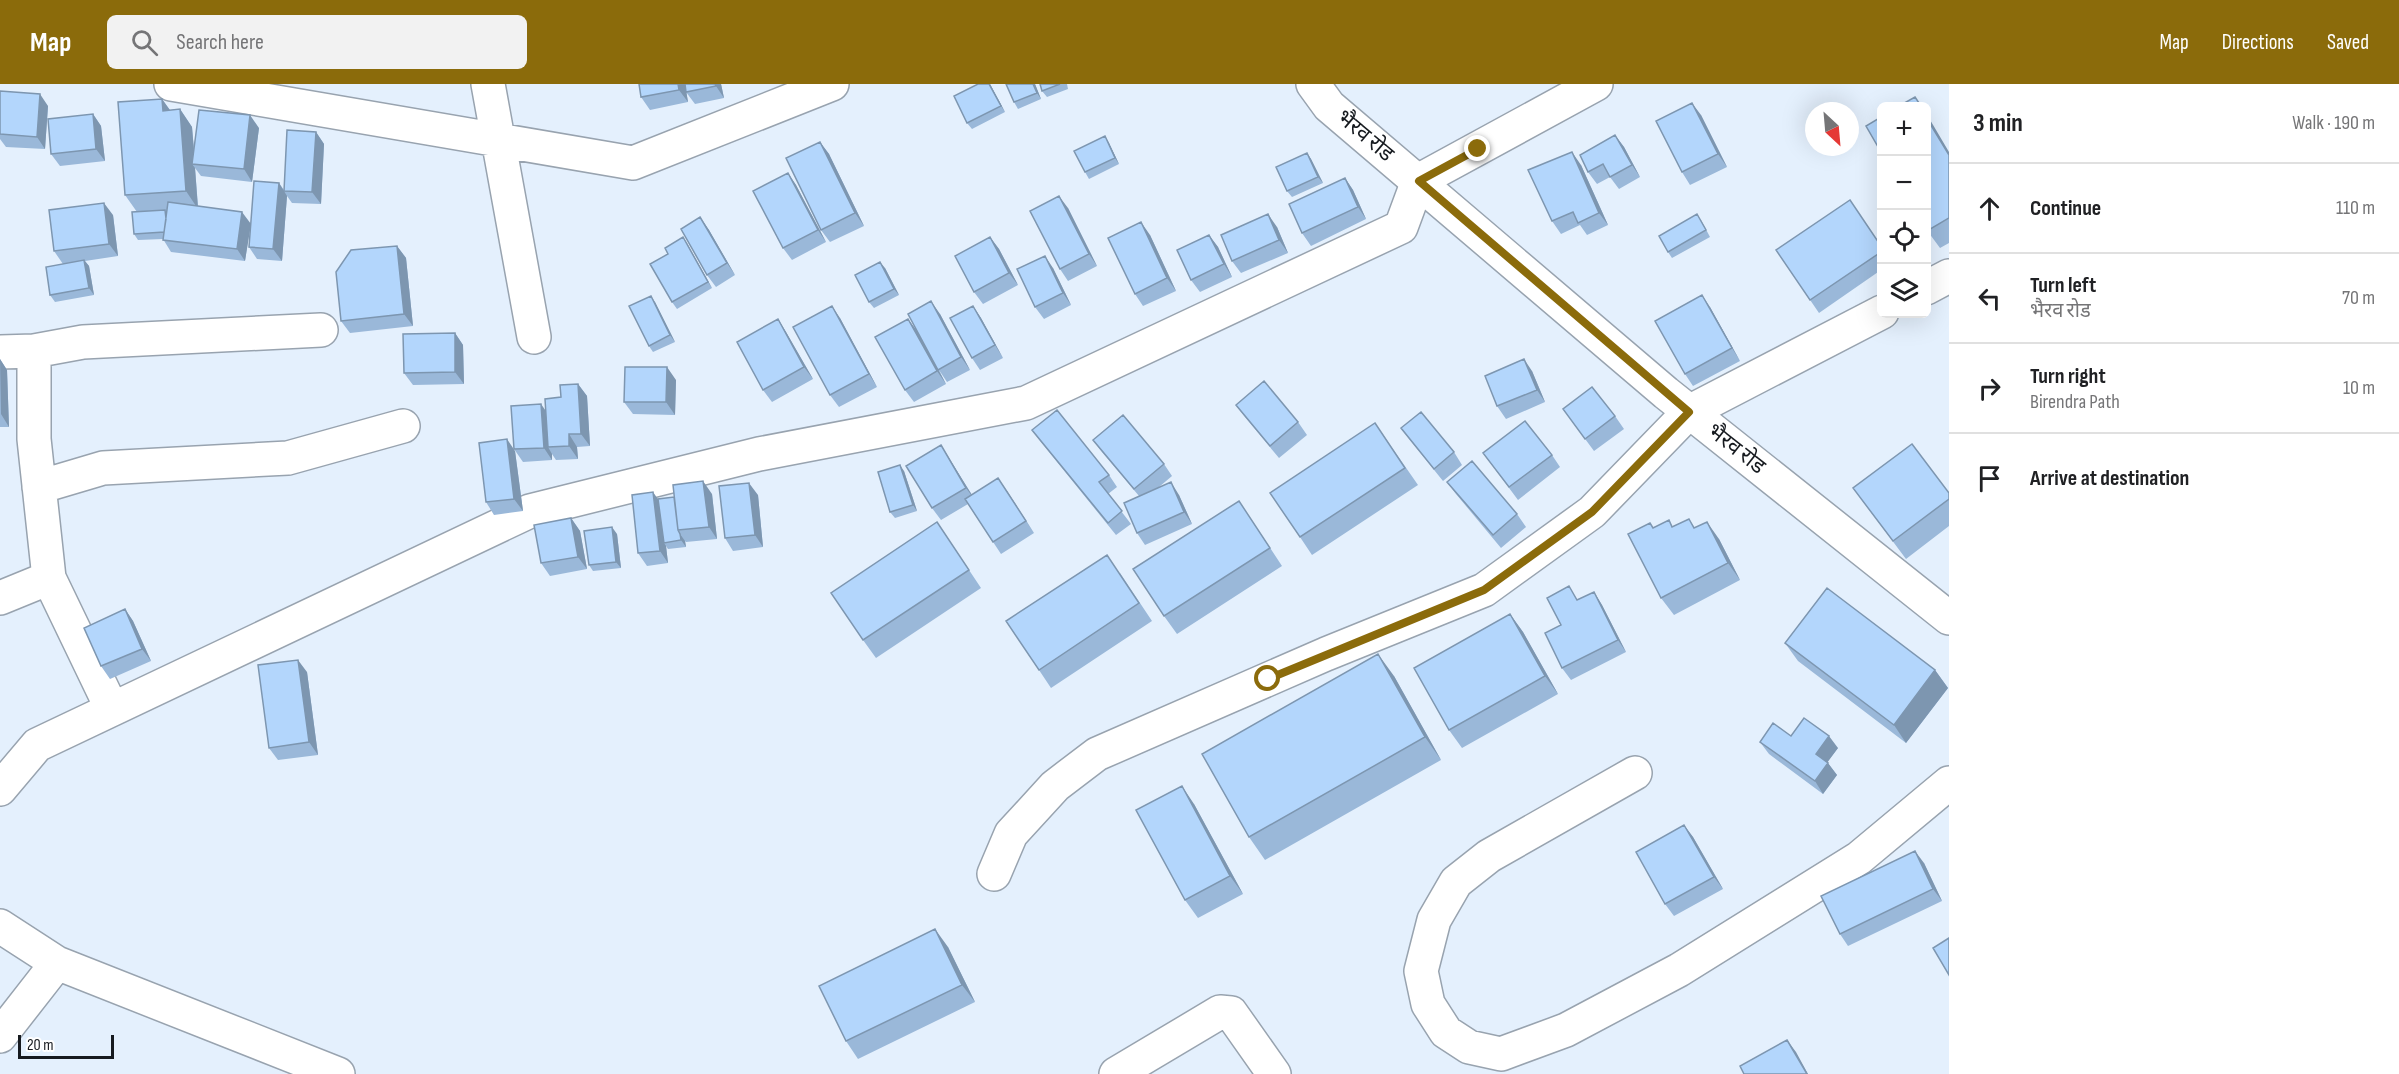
<!DOCTYPE html>
<meta charset="utf-8">
<style>
body{margin:0;font-family:"Sofia Sans Condensed","Noto Sans Devanagari",sans-serif;background:#f2f2f2;color:#202124}
.controls{position:absolute;right:18px;top:18px;display:grid;overflow:hidden;border-radius:9px;box-shadow:0 6px 24px #0002}
.controls button{width:54px;height:54px;display:grid;place-items:center;padding:0;border:0;border-bottom:2px solid #e0e0e0;background:#fff;color:#202124;font:30px sans-serif}
.compass{position:absolute;left:1805px;top:18px;width:54px;height:54px;border-radius:50%;background:#fff;box-shadow:0 6px 24px #0002;rotate:154deg}
.scale{position:absolute;left:18px;bottom:15px;width:96px;box-sizing:border-box;padding-left:6px;border:3px solid #161a1f;border-top:0;font-size:16px;line-height:21px;white-space:nowrap;color:#161a1f;-webkit-text-stroke:4px #fff;paint-order:stroke}
.stop{position:absolute;width:18px;height:18px;margin:-14px;border:4px solid #8b6b0b;border-radius:50%;background:#fff}
.stop.end{background:#8b6b0b;border-color:#fff;box-shadow:0 2px 6px #0008}
.list{margin:0;padding:0;list-style:none}
h2{display:flex;justify-content:space-between;align-items:center;height:78px;margin:0;padding:0 24px;font-size:26px}
h2 small{font-size:20px;font-weight:400;color:#757577}
.list li{display:grid;grid-template-columns:39px 1fr auto;gap:18px;align-items:center;box-sizing:border-box;height:90px;padding:0 24px;border-top:2px solid #e0e0e0}
.list b{display:block;font-size:22px;white-space:nowrap}
.list p{margin:0;font-size:20px;white-space:nowrap;color:#757577}
.list em{font-size:20px;font-style:normal;color:#757577}
.icon{flex:none;width:33px;height:33px;fill:none;stroke:currentColor;stroke-width:2;stroke-linecap:round;stroke-linejoin:round}
.map{position:relative;flex:none;width:1949px;height:990px;overflow:hidden}
header{display:flex;align-items:center;gap:36px;box-sizing:border-box;height:84px;padding:0 30px;background:#8b6b0b;color:#fff}
header strong{font-size:28px}
nav{display:flex;gap:33px;margin-inline-start:auto;font-size:21px}
.search{width:420px;height:54px;background:#f2f2f2;display:flex;align-items:center;gap:15px;box-sizing:border-box;padding:0 21px;border-radius:9px;color:#757577;font-size:22px}
main{display:flex}
aside{flex:1;background:#fff}
.map>svg:first-child{display:block}
.lines{fill:none;stroke-linecap:round;stroke-linejoin:round}
.minor-casing{stroke:#98a3af;stroke-width:36}
.major-casing{stroke:#98a3af;stroke-width:36}
.minor{stroke:#fff;stroke-width:33}
.major{stroke:#fff;stroke-width:33}
.wall{fill:#9ab8d9}
.shaded-wall{fill:#7d96b0}
.building{fill:#b3d6fc;stroke:#7d96b0;stroke-width:1.5}
.route{stroke:#8b6b0b;stroke-width:8}
.labels{text-anchor:middle;dominant-baseline:central;stroke-width:5;stroke-linejoin:round;paint-order:stroke}
.street-label{font-size:22px;fill:#161a1f;stroke:#fff}
</style>
<header>
<strong>Map</strong>
<div class="search"><svg class="icon" aria-label="search" viewBox="0 0 24 24"><circle cx="10" cy="10" r="6"/><path d="M15 15l6 6"/></svg>Search here</div>
<nav><a>Map</a><a>Directions</a><a>Saved</a></nav>
</header>
<main>
<div class="map">
<svg width="1949" height="990" viewBox="0 0 1949 990">
<rect width="100%" height="100%" fill="#e4f0fd"/>
<g class="lines">
<defs>
<path id="minor" d="M171,0L633,79L832,0
M488,0L534,253
M1926,204L1949,192
M34,267V355L49,494L112,625
M0,268L34,267L83,258L321,246
M39,403L103,384L288,374L403,342
M0,514L49,494
M1635,689L1489,772L1456,798L1434,836L1421,887L1428,920L1446,948L1469,963L1501,970L1566,946L1679,886L1859,774L1949,699
M0,705L37,661L530,427L759,370L1026,319L1401,143L1418,97L1596,0
M994,790L1011,750L1055,702L1097,670L1326,570L1484,506L1592,428L1689,328L1882,228
M0,842L57,879L338,990
M0,952L57,879
M1116,990L1220,928L1231,929L1274,990"/>
<path id="major" d="M1313,0L1329,22L1666,309L1949,534"/>
</defs>
<use href="#minor" class="minor-casing"/>
<use href="#major" class="major-casing"/>
<use href="#minor" class="minor"/>
<use href="#major" class="major"/>
</g>
<path class="wall" d="M685,0L688,18L650,26L641,13Z
M721,0L724,14L695,20L686,8Z
M978,0H990L1005,28L972,45L967,39Z
M1035,0L1041,15L1018,25L1014,18Z
M1040,0H1067L1068,5L1047,13L1042,7Z
M0,7L48,22L45,65L6,63L0,55Z
M162,15L170,26L180,25L192,43L194,65L259,44L252,98L201,92L195,84L198,122L251,140L279,99L284,106L316,48L324,60L321,120L292,119L287,112L282,177L257,175L249,163L250,143L245,177L171,168L163,155L138,156L134,150L137,128L125,111Z
M93,30L101,42L105,77L60,82L51,70Z
M1701,31L1727,83L1690,101L1682,88Z
M1615,51L1624,63L1640,93L1619,105L1610,93L1597,100L1588,88Z
M1105,52L1109,59L1119,80L1089,95L1085,88Z
M820,58L829,70L864,142L830,158L821,146Z
M1949,68V159L1940,164L1926,145Z
M1307,69L1311,75L1323,99L1292,113L1287,107Z
M1581,81L1608,141L1587,151L1580,141L1561,150L1552,137Z
M788,89L796,101L826,158L792,176L783,164Z
M1345,94L1353,106L1366,135L1311,162L1302,149Z
M1068,124L1097,182L1068,197L1060,185Z
M113,131L118,172L85,177L89,182L94,211L55,218L50,211L63,180L54,167Z
M700,133L709,146L735,191L716,203L707,191Z
M1701,136L1710,153L1672,174L1668,168Z
M1277,143L1288,169L1241,189L1232,177Z
M1150,151L1176,207L1143,222L1135,210Z
M1209,151L1218,163L1232,193L1200,208L1191,196Z
M683,153L712,204L677,225L672,218L668,170Z
M990,153L999,165L1018,201L983,220L974,208Z
M397,162L406,174L413,242L350,249L341,237Z
M1881,162V186L1819,229L1776,166Z
M885,184L899,211L874,224L869,218Z
M1053,184L1071,221L1044,235L1035,223Z
M655,218L675,258L653,268L649,262Z
M973,222L981,234L1003,274L980,286L972,274Z
M1710,223L1740,277L1693,302L1685,290Z
M940,230L970,286L947,298L939,286L946,300L914,318L905,306L908,235L917,247L936,283Z
M840,234L877,303L839,323L830,311Z
M778,235L786,248L813,295L772,318L763,306Z
M455,249L463,261L464,300L413,301L404,289Z
M0,275L7,286L9,343H0Z
M1532,287L1545,318L1506,335L1497,322Z
M676,296L675,331L633,330L624,318Z
M578,300L587,312L590,362L577,363L578,375L556,376L552,370V376L523,378L514,365L545,326Z
M1236,321L1298,338L1307,351L1279,374L1245,333Z
M1563,325L1615,332L1624,345L1594,367Z
M1375,339L1418,401L1312,471L1300,453Z
M1401,344L1454,368L1462,381L1443,397L1410,356Z
M1032,346L1109,391L1117,403L1108,410L1131,440L1116,451L1041,358Z
M1093,356L1164,380L1172,392L1159,403L1179,411L1192,440L1145,461L1137,449L1139,412L1102,368Z
M941,361L949,374L972,411L1007,407L1034,449L1001,470L968,420L941,436L932,424Z
M515,367L523,427L494,431L486,418Z
M1483,369L1552,371L1560,383L1518,416Z
M904,387L917,427L895,434L890,428Z
M1447,398L1517,430L1526,443L1501,464L1456,410Z
M1853,404L1949,409V442L1906,475Z
M712,410L717,455L686,458L685,457L686,463L668,465L666,462L668,479L647,482L638,469L658,416Z
M758,411L763,463L733,467L725,454Z
M571,434L580,447L587,485L550,492L541,479Z
M1251,435L1282,482L1177,550L1164,532Z
M1689,435L1695,444L1719,455L1740,496L1674,531L1661,514L1669,436L1673,443Z
M937,438L981,504L876,574L863,556Z
M617,450L621,484L593,487L589,481Z
M1120,489L1152,537L1051,604L1039,586Z
M1594,508L1602,521L1626,568L1571,596L1562,584L1561,541L1579,516Z
M125,525L133,537L151,577L110,595L101,582Z
M1510,530L1523,548L1558,610L1462,664L1449,646Z
M1785,559L1935,586L1948,604L1906,659L1798,577Z
M307,588L318,671L278,676L269,664Z
M1394,592L1441,676L1265,776L1249,753Z
M1791,652L1838,664L1827,678L1837,691L1823,710L1769,670L1760,658Z
M1194,720L1243,810L1198,834L1185,816Z
M1684,741L1693,753L1723,805L1674,832L1665,820Z
M1924,779L1942,817L1848,862L1840,850Z
M948,863L975,918L858,975L846,957Z"/>
<path class="shaded-wall" d="M678,0H685L688,18L679,6Z
M715,0H721L724,14L716,2Z
M989,0H990L1005,28L1001,22Z
M1033,0H1035L1041,15L1037,9Z
M40,10L48,22L45,65L37,53Z
M162,15L174,32L163,27Z
M1692,19L1701,31L1727,83L1718,70Z
M180,25L192,43L195,80H192L195,84L198,125L186,107Z
M1926,29L1949,68V71L1926,33Z
M93,30L101,42L105,77L96,65Z
M250,31L259,44L252,98L244,85Z
M316,48L324,60L321,120L312,108Z
M1615,51L1624,63L1640,93L1632,81Z
M1105,52L1109,59L1119,80L1115,74Z
M820,58L829,70L864,142L855,129Z
M1572,68L1581,81L1608,141L1599,129Z
M1307,69L1311,75L1323,99L1318,93Z
M788,89L796,101L826,158L818,146Z
M1345,94L1353,106L1366,135L1358,123Z
M279,99L287,112L282,177L273,165Z
M1059,112L1068,124L1097,182L1089,170Z
M104,119L113,131L118,172L109,160Z
M242,128L251,140L245,177L237,165Z
M1268,130L1277,143L1288,169L1279,156Z
M700,133L709,146L735,191L727,179Z
M1141,138L1150,151L1176,207L1167,194Z
M1209,151L1218,163L1232,193L1224,180Z
M683,153L687,159L712,204L708,198Z
M990,153L999,165L1018,201L1009,189Z
M397,162L406,174L413,242L404,230Z
M1045,172L1053,184L1071,221L1063,209Z
M84,176L89,182L94,211L89,204Z
M880,178L885,184L899,211L894,205Z
M1702,211L1710,223L1740,277L1732,264Z
M651,212L655,218L675,258L670,251Z
M931,217L940,230L970,286L961,273Z
M832,222L840,234L877,303L869,290Z
M973,222L981,234L1003,274L995,261Z
M778,235L786,248L813,295L804,283Z
M908,235L917,247L946,300L937,287Z
M455,249L463,261L464,300L455,288Z
M0,275L7,286L9,343L1,330Z
M1524,275L1532,287L1545,318L1537,306Z
M667,283L676,296L675,331L666,318Z
M578,300L587,312L590,362L581,350Z
M541,320L550,333L548,363L552,370V376L544,364Z
M569,350L577,363L578,375L569,362Z
M507,355L515,367L523,427L514,415Z
M941,361L949,374L975,416L966,404Z
M900,381L904,387L917,427L913,421Z
M998,394L1007,407L1034,449L1026,437Z
M703,397L712,410L717,455L709,443Z
M1171,398L1179,411L1192,440L1184,428Z
M749,399L758,411L763,463L755,451Z
M653,408L662,421L664,459L666,462L668,479L660,467Z
M571,434L580,447L587,485L578,473Z
M1707,438L1719,455L1740,496L1728,479Z
M612,443L617,450L621,484L616,478Z
M680,450L685,457L686,463L681,456Z
M1594,508L1602,521L1626,568L1618,556Z
M125,525L133,537L151,577L142,565Z
M1510,530L1523,548L1558,610L1545,592Z
M1378,570L1394,592L1441,676L1425,653Z
M298,576L307,588L318,671L309,658Z
M1935,586L1948,604L1906,659L1894,641Z
M1829,652L1838,664L1824,683L1816,670Z
M1828,679L1837,691L1823,710L1815,697Z
M1182,702L1194,720L1243,810L1230,792Z
M1684,741L1693,753L1723,805L1714,793Z
M1915,767L1924,779L1942,817L1933,805Z
M935,845L948,863L975,918L962,901Z
M1787,956L1796,968L1808,990H1807Z"/>
<path class="building" d="M639,0H678L679,6L641,13Z
M685,0H715L716,2L686,8Z
M978,0H989L1001,22L967,39L954,12Z
M1006,0H1033L1037,9L1014,18Z
M1040,0H1060L1042,7Z
M0,7L40,10L37,53L0,50Z
M1915,13L1921,22H1899Z
M162,15L163,27L180,25L186,107L125,111L118,18Z
M1692,19L1718,70L1682,88L1656,37Z
M199,26L250,31L244,85L192,80Z
M93,30L96,65L51,70L48,35Z
M1881,33V68L1866,42Z
M1926,33L1949,71V134L1927,147L1926,145Z
M287,46L316,48L312,108L284,107Z
M1615,51L1632,81L1610,93L1603,80L1588,88L1580,71Z
M1105,52L1115,74L1085,88L1074,67Z
M820,58L855,129L821,146L786,74Z
M1572,68L1599,129L1578,139L1573,128L1552,137L1528,86Z
M1307,69L1318,93L1287,107L1276,83Z
M788,89L818,146L783,164L753,107Z
M1345,94L1358,123L1302,149L1289,120Z
M254,97L279,99L273,165L249,163Z
M1059,112L1089,170L1060,185L1030,127Z
M1850,116L1881,162V168L1810,216L1776,166Z
M168,118L242,128L237,165L163,156Z
M104,119L109,160L54,167L49,126Z
M165,126L166,135L164,148L134,150L132,128Z
M1268,130L1279,156L1232,177L1221,151Z
M1697,130L1706,146L1668,168L1659,152Z
M700,133L727,179L707,191L681,145Z
M1141,138L1167,194L1135,210L1108,154Z
M1209,151L1224,180L1191,196L1177,166Z
M683,153L708,198L672,218L650,180L668,170L665,164Z
M990,153L1009,189L974,208L955,172Z
M397,162L404,230L341,237L336,188L351,166Z
M1045,172L1063,209L1035,223L1017,185Z
M84,176L89,204L50,211L46,183Z
M880,178L894,205L869,218L855,191Z
M1702,211L1732,264L1685,290L1655,237Z
M651,212L670,251L649,262L629,222Z
M931,217L961,273L938,286L908,230Z
M832,222L869,290L830,311L793,243Z
M973,222L995,261L972,274L950,234Z
M778,235L804,283L763,306L737,258Z
M908,235L937,287L905,306L875,253Z
M455,249V288L404,289L403,250Z
M1524,275L1537,306L1497,322L1485,292Z
M625,283H667L666,318H624Z
M1264,297L1298,338L1270,362L1236,321Z
M578,300L581,350H569V362L548,363L545,315L561,313L560,301Z
M1592,303L1615,332L1585,355L1563,325Z
M541,320L544,364L514,365L511,322Z
M1057,326L1109,391L1099,398L1122,427L1108,439L1032,346Z
M1421,328L1454,368L1434,385L1401,344Z
M1123,331L1164,380L1134,405L1093,356Z
M1525,337L1552,371L1509,403L1483,369Z
M1375,339L1405,384L1300,453L1270,409Z
M507,355L514,415L486,418L479,359Z
M1912,360L1949,409V415L1893,457L1853,404Z
M941,361L966,404L932,424L906,382Z
M1472,377L1517,430L1493,451L1447,398Z
M900,381L913,421L890,428L878,388Z
M998,394L1026,437L993,458L965,415Z
M703,397L709,443L678,446L673,401Z
M1171,398L1184,428L1137,449L1124,419Z
M749,399L755,451L725,454L719,402Z
M653,408L660,467L638,469L632,411Z
M674,413L678,446L680,450L681,456L664,459L658,415Z
M1239,417L1270,464L1164,532L1133,485Z
M571,434L578,473L541,479L534,441Z
M1689,435L1694,444L1707,438L1728,479L1661,514L1628,450L1650,439L1653,444L1669,436L1672,443Z
M937,438L969,486L863,556L831,509Z
M612,443L616,478L589,481L584,447Z
M1107,471L1139,519L1039,586L1006,537Z
M1569,502L1577,516L1594,508L1618,556L1562,584L1545,549L1561,541L1547,514Z
M1827,504L1935,586L1894,641L1785,559Z
M125,525L142,565L101,582L84,544Z
M1510,530L1545,592L1449,646L1414,584Z
M1378,570L1425,653L1249,753L1202,670Z
M298,576L309,658L269,664L258,581Z
M1804,634L1829,652L1816,670L1828,679L1815,697L1760,658L1773,639L1791,652Z
M1182,702L1230,792L1185,816L1136,726Z
M1684,741L1714,793L1665,820L1636,768Z
M1915,767L1933,805L1840,850L1821,812Z
M935,845L962,901L846,957L819,902Z
M1949,854V891L1933,864Z
M1787,956L1807,990H1744L1740,982Z"/>
<g class="lines">
<path class="route" d="M1268,595L1484,506L1592,428L1689,328L1419,97L1478,65"/>
</g>
<g class="labels">
<g class="street-label">
<text transform="translate(1365 52) rotate(40)">भैरव रोड</text>
<text transform="translate(1736 365) rotate(38)">भैरव रोड</text>
</g>
</g>
</svg>
<div class="controls">
<button>+</button>
<button>−</button>
<button><svg class="icon" aria-label="locate" viewBox="0 0 24 24"><circle cx="12" cy="12" r="6"/><path d="M12 2v4M12 18v4M2 12h4M18 12h4"/></svg></button>
<button><svg class="icon" aria-label="layers" viewBox="0 0 24 24"><path d="M12 4l9 5-9 5-9-5zM3 14l9 5 9-5"/></svg></button>
</div>
<svg class="compass" viewBox="-18 -18 36 36"><path d="M0-13l5 13h-10z" fill="#e53935"/><path d="M0 13l5-13h-10z" fill="#757577"/></svg>
<div class="scale">20 m</div>
<div class="stop" style="left:1268px;top:595px"></div>
<div class="stop end" style="left:1478px;top:65px"></div>
</div>
<aside>
<h2>3 min<small>Walk · 190 m</small></h2>
<ul class="list">
<li><svg class="icon" aria-label="ahead" viewBox="0 0 24 24"><path d="M12 20V5M6 11l6-6 6 6"/></svg><div><b>Continue</b></div><em>110 m</em></li>
<li><svg class="icon" aria-label="left" viewBox="0 0 24 24"><path d="M17 20v-9H6M10 6l-5 5 5 5"/></svg><div><b>Turn left</b><p>भैरव रोड</p></div><em>70 m</em></li>
<li><svg class="icon" aria-label="right" viewBox="0 0 24 24"><path d="M7 20v-9h11M14 6l5 5-5 5"/></svg><div><b>Turn right</b><p>Birendra Path</p></div><em>10 m</em></li>
<li><svg class="icon" aria-label="arrive" viewBox="0 0 24 24"><path d="M6 21V4h12l-3 4 3 4H6"/></svg><div><b>Arrive at destination</b></div></li>
</ul>
</aside>
</main>
